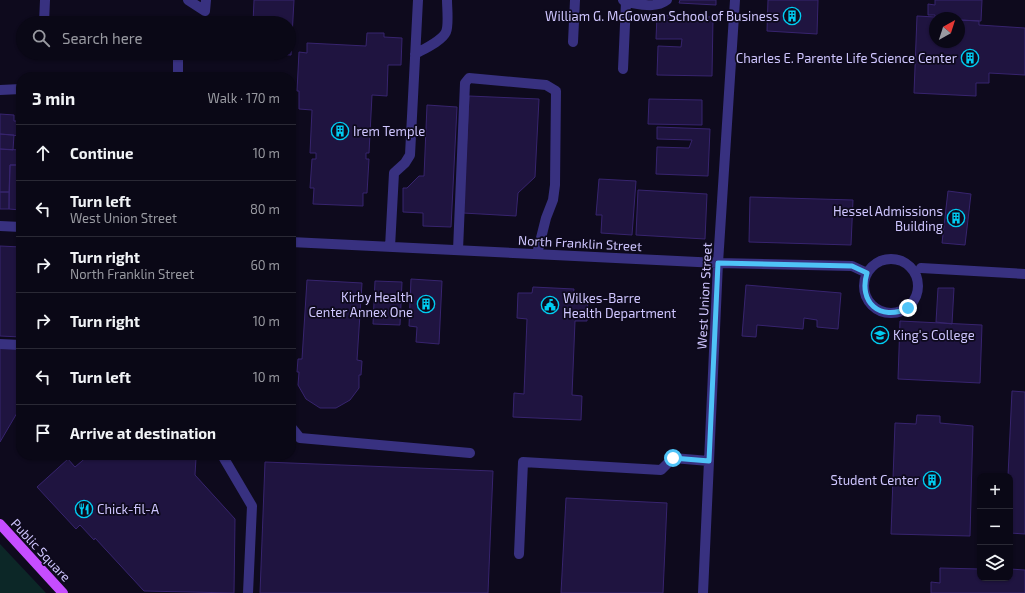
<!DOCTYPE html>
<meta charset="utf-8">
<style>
body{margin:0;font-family:"Exo 2",sans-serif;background:#13111f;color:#f1f3f6}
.controls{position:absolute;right:12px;bottom:12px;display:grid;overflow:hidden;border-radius:8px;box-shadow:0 1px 3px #0004}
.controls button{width:36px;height:36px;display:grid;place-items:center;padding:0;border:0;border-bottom:1px solid #2a2935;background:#0a0816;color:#f1f3f6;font:20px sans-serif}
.compass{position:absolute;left:929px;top:12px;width:36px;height:36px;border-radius:50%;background:#0a0816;box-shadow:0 1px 3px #0004;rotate:39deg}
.stop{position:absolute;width:12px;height:12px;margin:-9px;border:3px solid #4fc3f7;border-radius:50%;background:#fff}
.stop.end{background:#4fc3f7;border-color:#fff;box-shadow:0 1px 4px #0008}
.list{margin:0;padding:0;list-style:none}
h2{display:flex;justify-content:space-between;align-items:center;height:52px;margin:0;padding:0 16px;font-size:17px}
h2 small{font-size:13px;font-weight:400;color:#999aa1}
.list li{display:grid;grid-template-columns:26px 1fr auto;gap:12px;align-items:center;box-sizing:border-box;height:56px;padding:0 16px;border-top:1px solid #2a2935}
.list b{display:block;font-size:15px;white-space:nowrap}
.list p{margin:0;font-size:13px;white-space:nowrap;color:#999aa1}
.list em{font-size:13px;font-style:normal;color:#999aa1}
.icon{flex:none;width:22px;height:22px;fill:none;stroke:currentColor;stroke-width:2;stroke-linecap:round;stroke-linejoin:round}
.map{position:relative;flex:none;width:1025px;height:593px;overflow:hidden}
.search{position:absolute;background:#0a0816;box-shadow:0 1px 3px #0004;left:16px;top:16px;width:280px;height:44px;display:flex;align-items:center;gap:10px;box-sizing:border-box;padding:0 14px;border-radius:22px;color:#999aa1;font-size:15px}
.panel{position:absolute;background:#0a0816;box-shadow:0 1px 3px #0004;left:16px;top:72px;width:280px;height:388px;border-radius:16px}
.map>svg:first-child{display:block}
.green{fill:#0c2727}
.building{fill:#1f1440;stroke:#37246e}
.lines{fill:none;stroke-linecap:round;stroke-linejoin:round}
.minor{stroke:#383180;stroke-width:10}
.major{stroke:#c64dff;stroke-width:10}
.route{stroke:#4fc3f7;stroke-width:5}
.labels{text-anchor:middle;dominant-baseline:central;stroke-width:3.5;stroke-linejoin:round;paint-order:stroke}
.poi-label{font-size:13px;fill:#cfc6ff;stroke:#0e0a1d;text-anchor:end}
.street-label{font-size:13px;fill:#cfc6ff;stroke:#0e0a1d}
</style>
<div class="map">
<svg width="1025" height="593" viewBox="0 0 1025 593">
<rect width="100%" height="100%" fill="#0e0a1d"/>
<path class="green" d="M0,544L46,593H0Z"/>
<path class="building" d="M254,0H294L291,55L252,53H289V23H253Z
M680,0H716V5L679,3Z
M768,0H818L817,34L767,31Z
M935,0H982L981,21L959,20V18H935V19V15H928V4L935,5Z
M657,15L713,17L712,76L657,75L658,46L681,47L682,39H656Z
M917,16L935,17V42H959V20L979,21V25L1025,28V75L989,73V83H976V96L914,93Z
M367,33H384V37L402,38L401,65H388L387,96L372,95L369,153H366V159H369L367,193H363V206L313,204L314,188H310L312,159H316V153H310L312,110L299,109V91H297L299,52L307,53V43L366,46Z
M469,96L539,99L535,177L518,193L516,216L463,213Z
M649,99L702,100V125L648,124Z
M427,105L457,107L451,227L423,226V213L403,212V188H407L419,176H424Z
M0,114L14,115V121H21V136L0,134Z
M657,127L710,129L708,176L656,174L657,147L689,148L692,140L657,139Z
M0,134L14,135L13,150L0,149Z
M0,149L21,150V165H10L9,192H0Z
M10,165H21V210L9,209Z
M599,179L636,181L632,235L601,233L602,215H596Z
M638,190L707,194L705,239L636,235Z
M948,191L971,194L965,245L942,243Z
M0,192H9V209H0Z
M750,197L853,200L851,245L749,242Z
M0,246L21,247V337L0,336Z
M411,279L442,281L439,344L416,342L417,327L409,326Z
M307,280L362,283L357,360L362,361L361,375H359V388L350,400L336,408H320L306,399L298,385L299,372H297L298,359H302Z
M375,281L402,282L400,325L373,324Z
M746,285L841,293L838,329L817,327V320L804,318L803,329L757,325L756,337L742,336Z
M533,287L574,289L573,296L588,297L587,321H575L572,395L582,396L581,420L513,417L514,393L524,394L527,319L517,318L518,293H532Z
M938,288H954L952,324L936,322Z
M900,321L982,325L980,383L898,379Z
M0,345L21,346V414L17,413L0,442Z
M1012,391L1025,392V534L1010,533V476H1008Z
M917,415L940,416V423L973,426L970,536L891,534L895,423L916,424Z
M89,455H193L196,458L195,475L235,519L234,593L144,591L95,538L94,540L80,525L76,529L37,487L68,459L75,467Z
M265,462L493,471L488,593H260Z
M566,498L667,503L663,593H561Z
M940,568L980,569V578H1010V569L1025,570V593H931V582L940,583Z"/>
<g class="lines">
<path class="minor" d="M188,0L205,11L206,0
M623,0L626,2C639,4 656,9 667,0
M44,23L45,0
M573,42L575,0
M176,53L178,56V77
M415,54C424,49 442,41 446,32C449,25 447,8 447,0
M623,69L626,2
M0,90L21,89
M0,226L21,227
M291,242L718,263L852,266L867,273
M390,247L394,173L405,163L410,155L418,0
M458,250L465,83L469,78L546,85L556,91L555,185L553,200L546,218L537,254
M864 286a27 27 0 1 1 54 0a27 27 0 1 1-54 0Z
M921,268L1025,274
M0,344L21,345
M291,427L300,438L470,453
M222,455L252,506L248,593
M519,554L523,462L661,470L673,458L709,461
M703,593L718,263L735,0"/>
<path class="major" d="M0,524L63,593"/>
</g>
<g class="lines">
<path class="route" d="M673,458L709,461L718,263L852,266L867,273C858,302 880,322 908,308"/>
</g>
<defs>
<symbol id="building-ring" viewBox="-11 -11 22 22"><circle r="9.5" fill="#0e0a1d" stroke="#00ccf1" stroke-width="1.5"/><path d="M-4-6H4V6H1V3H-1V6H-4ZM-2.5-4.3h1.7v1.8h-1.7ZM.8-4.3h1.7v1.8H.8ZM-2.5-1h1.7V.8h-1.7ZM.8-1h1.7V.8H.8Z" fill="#00ccf1"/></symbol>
<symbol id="civic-ring" viewBox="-11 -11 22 22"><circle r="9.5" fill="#0e0a1d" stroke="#00ccf1" stroke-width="1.5"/><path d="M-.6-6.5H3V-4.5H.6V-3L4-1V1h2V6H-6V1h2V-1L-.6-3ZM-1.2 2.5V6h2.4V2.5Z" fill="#00ccf1"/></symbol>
<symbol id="university-ring" viewBox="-11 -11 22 22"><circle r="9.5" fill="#0e0a1d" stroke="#00ccf1" stroke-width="1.5"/><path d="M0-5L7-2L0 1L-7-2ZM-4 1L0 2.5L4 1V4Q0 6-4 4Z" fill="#00ccf1"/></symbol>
<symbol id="restaurant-ring" viewBox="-11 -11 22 22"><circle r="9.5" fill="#0e0a1d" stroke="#00ccf1" stroke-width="1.5"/><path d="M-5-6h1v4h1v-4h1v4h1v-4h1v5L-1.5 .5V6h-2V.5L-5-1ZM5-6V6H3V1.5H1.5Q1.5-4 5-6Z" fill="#00ccf1"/></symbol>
</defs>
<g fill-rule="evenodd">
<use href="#building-ring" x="782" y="6" width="20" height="20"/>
<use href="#building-ring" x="960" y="48" width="20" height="20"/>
<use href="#building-ring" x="330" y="121" width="20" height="20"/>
<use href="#building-ring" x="946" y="208" width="20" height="20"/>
<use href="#building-ring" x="416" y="294" width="20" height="20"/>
<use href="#civic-ring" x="540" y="295" width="20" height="20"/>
<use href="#university-ring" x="870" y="325" width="20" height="20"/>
<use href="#building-ring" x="922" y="470" width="20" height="20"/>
<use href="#restaurant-ring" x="74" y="499" width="20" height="20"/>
</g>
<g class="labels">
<g class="poi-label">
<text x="779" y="16">William G. McGowan School of Business</text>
<text x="957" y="58">Charles E. Parente Life Science Center</text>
<text x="353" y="131" text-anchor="start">Irem Temple</text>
<text x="943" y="211">Hessel Admissions<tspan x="943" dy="15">Building</tspan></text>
<text x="413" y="297">Kirby Health<tspan x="413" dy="15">Center Annex One</tspan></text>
<text x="563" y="298" text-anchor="start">Wilkes-Barre<tspan x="563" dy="15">Health Department</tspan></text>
<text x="893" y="335" text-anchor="start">King's College</text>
<text x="919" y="480">Student Center</text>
<text x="97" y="509" text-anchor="start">Chick-fil-A</text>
</g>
<g class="street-label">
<text transform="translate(580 243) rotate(3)">North Franklin Street</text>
<text transform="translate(704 296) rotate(-87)">West Union Street</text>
<text transform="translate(41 550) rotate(47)">Public Square</text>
</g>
</g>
</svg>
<div class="controls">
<button>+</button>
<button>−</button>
<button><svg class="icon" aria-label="layers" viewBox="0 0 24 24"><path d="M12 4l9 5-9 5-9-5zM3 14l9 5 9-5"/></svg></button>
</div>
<svg class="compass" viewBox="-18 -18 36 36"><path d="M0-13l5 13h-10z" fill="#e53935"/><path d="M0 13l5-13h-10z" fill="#999aa1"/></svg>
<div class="stop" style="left:673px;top:458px"></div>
<div class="stop end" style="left:908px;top:308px"></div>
<div class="search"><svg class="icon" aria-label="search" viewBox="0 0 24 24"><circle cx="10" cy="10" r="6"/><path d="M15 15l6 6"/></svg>Search here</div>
<section class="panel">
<h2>3 min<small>Walk · 170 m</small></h2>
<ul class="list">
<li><svg class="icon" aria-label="ahead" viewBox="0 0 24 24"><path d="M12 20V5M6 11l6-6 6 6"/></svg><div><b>Continue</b></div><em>10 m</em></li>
<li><svg class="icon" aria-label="left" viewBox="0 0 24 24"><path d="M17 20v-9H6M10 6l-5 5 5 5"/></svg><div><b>Turn left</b><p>West Union Street</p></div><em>80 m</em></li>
<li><svg class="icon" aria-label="right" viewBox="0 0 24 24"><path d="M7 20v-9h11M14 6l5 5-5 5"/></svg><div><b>Turn right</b><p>North Franklin Street</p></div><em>60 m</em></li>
<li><svg class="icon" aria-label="right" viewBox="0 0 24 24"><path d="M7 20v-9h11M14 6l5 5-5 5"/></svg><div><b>Turn right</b></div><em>10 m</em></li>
<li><svg class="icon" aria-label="left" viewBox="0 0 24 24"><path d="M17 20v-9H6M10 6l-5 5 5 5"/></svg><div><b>Turn left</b></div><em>10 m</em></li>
<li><svg class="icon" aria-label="arrive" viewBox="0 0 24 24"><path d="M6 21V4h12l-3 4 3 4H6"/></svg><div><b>Arrive at destination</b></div></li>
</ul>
</section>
</div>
